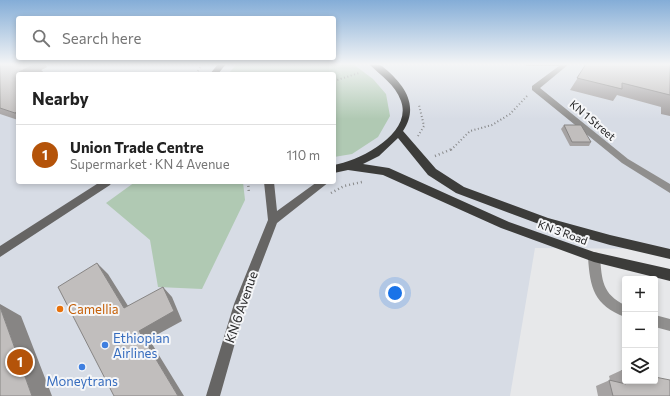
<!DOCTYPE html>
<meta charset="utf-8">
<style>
body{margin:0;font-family:Commissioner,sans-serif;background:#f6f6f6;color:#222}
.controls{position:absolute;right:12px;bottom:12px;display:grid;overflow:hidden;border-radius:4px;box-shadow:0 2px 6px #0003}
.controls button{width:36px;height:36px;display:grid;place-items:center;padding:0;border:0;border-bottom:1px solid #e0e0e0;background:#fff;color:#222;font:20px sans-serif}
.you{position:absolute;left:395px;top:293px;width:14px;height:14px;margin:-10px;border:3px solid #fff;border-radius:50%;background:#1a73e8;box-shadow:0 0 0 6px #1a73e833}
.badge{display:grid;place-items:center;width:26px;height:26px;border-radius:50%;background:#b45309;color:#fff;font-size:13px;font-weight:700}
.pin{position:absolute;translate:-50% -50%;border:2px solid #fff;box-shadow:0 1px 4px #0006}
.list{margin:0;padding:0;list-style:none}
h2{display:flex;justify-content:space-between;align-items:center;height:52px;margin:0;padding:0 16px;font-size:17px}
h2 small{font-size:13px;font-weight:400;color:#767676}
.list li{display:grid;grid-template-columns:26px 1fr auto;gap:12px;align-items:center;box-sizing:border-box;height:60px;padding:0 16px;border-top:1px solid #e0e0e0}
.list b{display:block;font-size:15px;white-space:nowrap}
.list p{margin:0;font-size:13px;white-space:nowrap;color:#767676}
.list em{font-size:13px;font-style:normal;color:#767676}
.icon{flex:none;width:22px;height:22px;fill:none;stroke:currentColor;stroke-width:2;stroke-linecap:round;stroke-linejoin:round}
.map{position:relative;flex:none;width:670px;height:396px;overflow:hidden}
.search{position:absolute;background:#fff;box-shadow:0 2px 6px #0003;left:16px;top:16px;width:320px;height:44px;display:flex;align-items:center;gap:10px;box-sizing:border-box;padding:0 14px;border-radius:4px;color:#767676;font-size:15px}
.panel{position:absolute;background:#fff;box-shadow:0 2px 6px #0003;left:16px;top:72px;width:320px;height:112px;border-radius:4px}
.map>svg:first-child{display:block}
.built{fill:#d7dce5;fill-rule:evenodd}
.green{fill:#b0c9b3}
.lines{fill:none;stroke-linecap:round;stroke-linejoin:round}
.path-far1{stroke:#878889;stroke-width:2;stroke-dasharray:1 2.5;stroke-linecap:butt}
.path{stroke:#878889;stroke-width:2.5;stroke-dasharray:1 3;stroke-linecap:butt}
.minor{fill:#908f8e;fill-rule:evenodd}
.secondary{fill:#666564;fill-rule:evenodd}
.trunk{fill:#3c3c3a;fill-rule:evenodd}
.wall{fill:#a6a3a3}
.shaded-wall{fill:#878584}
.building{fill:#c1bebd;stroke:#878584}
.food-dot{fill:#e8710a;stroke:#f5f6f8;stroke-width:1.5}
.shop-dot{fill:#3f7fe0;stroke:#f5f6f8;stroke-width:1.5}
.labels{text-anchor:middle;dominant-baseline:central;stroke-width:4;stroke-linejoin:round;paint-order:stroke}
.street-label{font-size:11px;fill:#262627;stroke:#f5f6f8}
.near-street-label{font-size:13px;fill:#262627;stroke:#f5f6f8}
.near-food-label{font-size:13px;fill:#c56008;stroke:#f5f6f8;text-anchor:start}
.near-shop-label{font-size:13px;fill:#366cbe;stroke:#f5f6f8;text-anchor:start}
</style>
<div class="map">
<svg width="670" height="396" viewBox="0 0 670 396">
<rect width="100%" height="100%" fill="#e7e8ea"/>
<path class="built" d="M0,64H670V249L535,248L510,396H0ZM18,74H334V182H18Z"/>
<path class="green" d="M237,64H353L373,79L386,94L390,116L378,137L352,154L334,157V74H228Z
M135,182H243L245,200L202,289L158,287L150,240L106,203Z"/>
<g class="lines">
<path class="path-far1" d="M196,74L202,64
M334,81L359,73
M418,136L424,126L419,105
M451,150L470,131L492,125L510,114L527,96"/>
<path class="path" d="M435,156L452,149
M248,182L249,193
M331,193L344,186L362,182"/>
<path class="minor" d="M524,64H569L540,88L628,159L670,184V193L622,163L532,90V86L559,66H527Z
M594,252L598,253L600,257C602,280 602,294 625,305V317C594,305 590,288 588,257L590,253Z
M655,315L670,319V331L655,327Z"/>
<path class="secondary" d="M100,182H112L110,185L0,257V246Z
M264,182H274L277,211L317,182H329L277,223L246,304L220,396H206L234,304L268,220Z"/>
<path class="trunk" d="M218,64H226L218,74H210Z
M369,64H378L382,66C404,84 420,105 403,131L436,169L464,187L548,218L610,235L670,249V259L610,245L547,227L456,193L428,175L398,138L379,156L363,164L389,168L509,222L594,252L670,269V281L594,262L501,228L383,175L348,170L334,173V165C359,161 413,134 401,101C395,84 381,76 369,64Z"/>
</g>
<path class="wall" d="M0,64L47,67L41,70L43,72L39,74H18V120L0,114Z
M585,64H670V116L661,114V107L617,95L613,101L570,90L584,68Z
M564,125L591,142L589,146H570L561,129Z
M622,370H625V381H655L670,396H598L596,386L610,380L609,376Z"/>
<path class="shaded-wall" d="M35,64H45L47,67L41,70L43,72L39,74H21L19,72Z
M18,111V116L15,113Z
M97,263L108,274L135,317L124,308Z
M163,287L172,297L182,321L149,339L184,396H178L139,331Z
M0,304L21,316L52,396H32L0,307Z"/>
<path class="building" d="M0,64H35L19,72L27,74H18V111L15,113L0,108Z
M586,64H670V95L622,83V89L577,78Z
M564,125H581L591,142H572Z
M97,263L124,308L163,287L174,311L139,331L178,396H114L58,287Z
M0,307L32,396H0Z
M622,370H625V379Z
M655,377L670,380V396H613L609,380L626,384V381H655Z"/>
<linearGradient id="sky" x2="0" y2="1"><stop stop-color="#84add7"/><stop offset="0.54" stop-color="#f4f5f6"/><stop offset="1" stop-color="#f4f5f6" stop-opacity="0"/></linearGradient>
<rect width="670" height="119" fill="url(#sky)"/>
<circle class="food-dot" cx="60" cy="309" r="4"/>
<g class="shop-dot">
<circle cx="105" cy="345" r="4"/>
<circle cx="82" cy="367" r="4"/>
</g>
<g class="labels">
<g class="street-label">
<text transform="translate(593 120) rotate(40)">KN 1 Street</text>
<text transform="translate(563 232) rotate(20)">KN 3 Road</text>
</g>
<g class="near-street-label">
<text transform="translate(241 307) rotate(-71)">KN 6 Avenue</text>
</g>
<g class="near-food-label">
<text x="68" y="309">Camellia</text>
</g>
<g class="near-shop-label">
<text x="113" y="338">Ethiopian<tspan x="113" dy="15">Airlines</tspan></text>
<text x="82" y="381" text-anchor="middle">Moneytrans</text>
</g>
</g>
</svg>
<div class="controls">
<button>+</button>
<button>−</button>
<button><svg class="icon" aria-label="layers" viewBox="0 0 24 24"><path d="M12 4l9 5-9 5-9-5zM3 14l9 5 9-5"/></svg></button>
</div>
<div class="you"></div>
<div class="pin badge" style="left:20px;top:362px">1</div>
<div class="search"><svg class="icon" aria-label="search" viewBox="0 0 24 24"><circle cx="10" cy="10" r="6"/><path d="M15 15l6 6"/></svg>Search here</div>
<section class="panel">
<h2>Nearby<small></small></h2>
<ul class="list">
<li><span class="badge">1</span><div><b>Union Trade Centre</b><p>Supermarket · KN 4 Avenue</p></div><em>110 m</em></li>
</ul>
</section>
</div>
